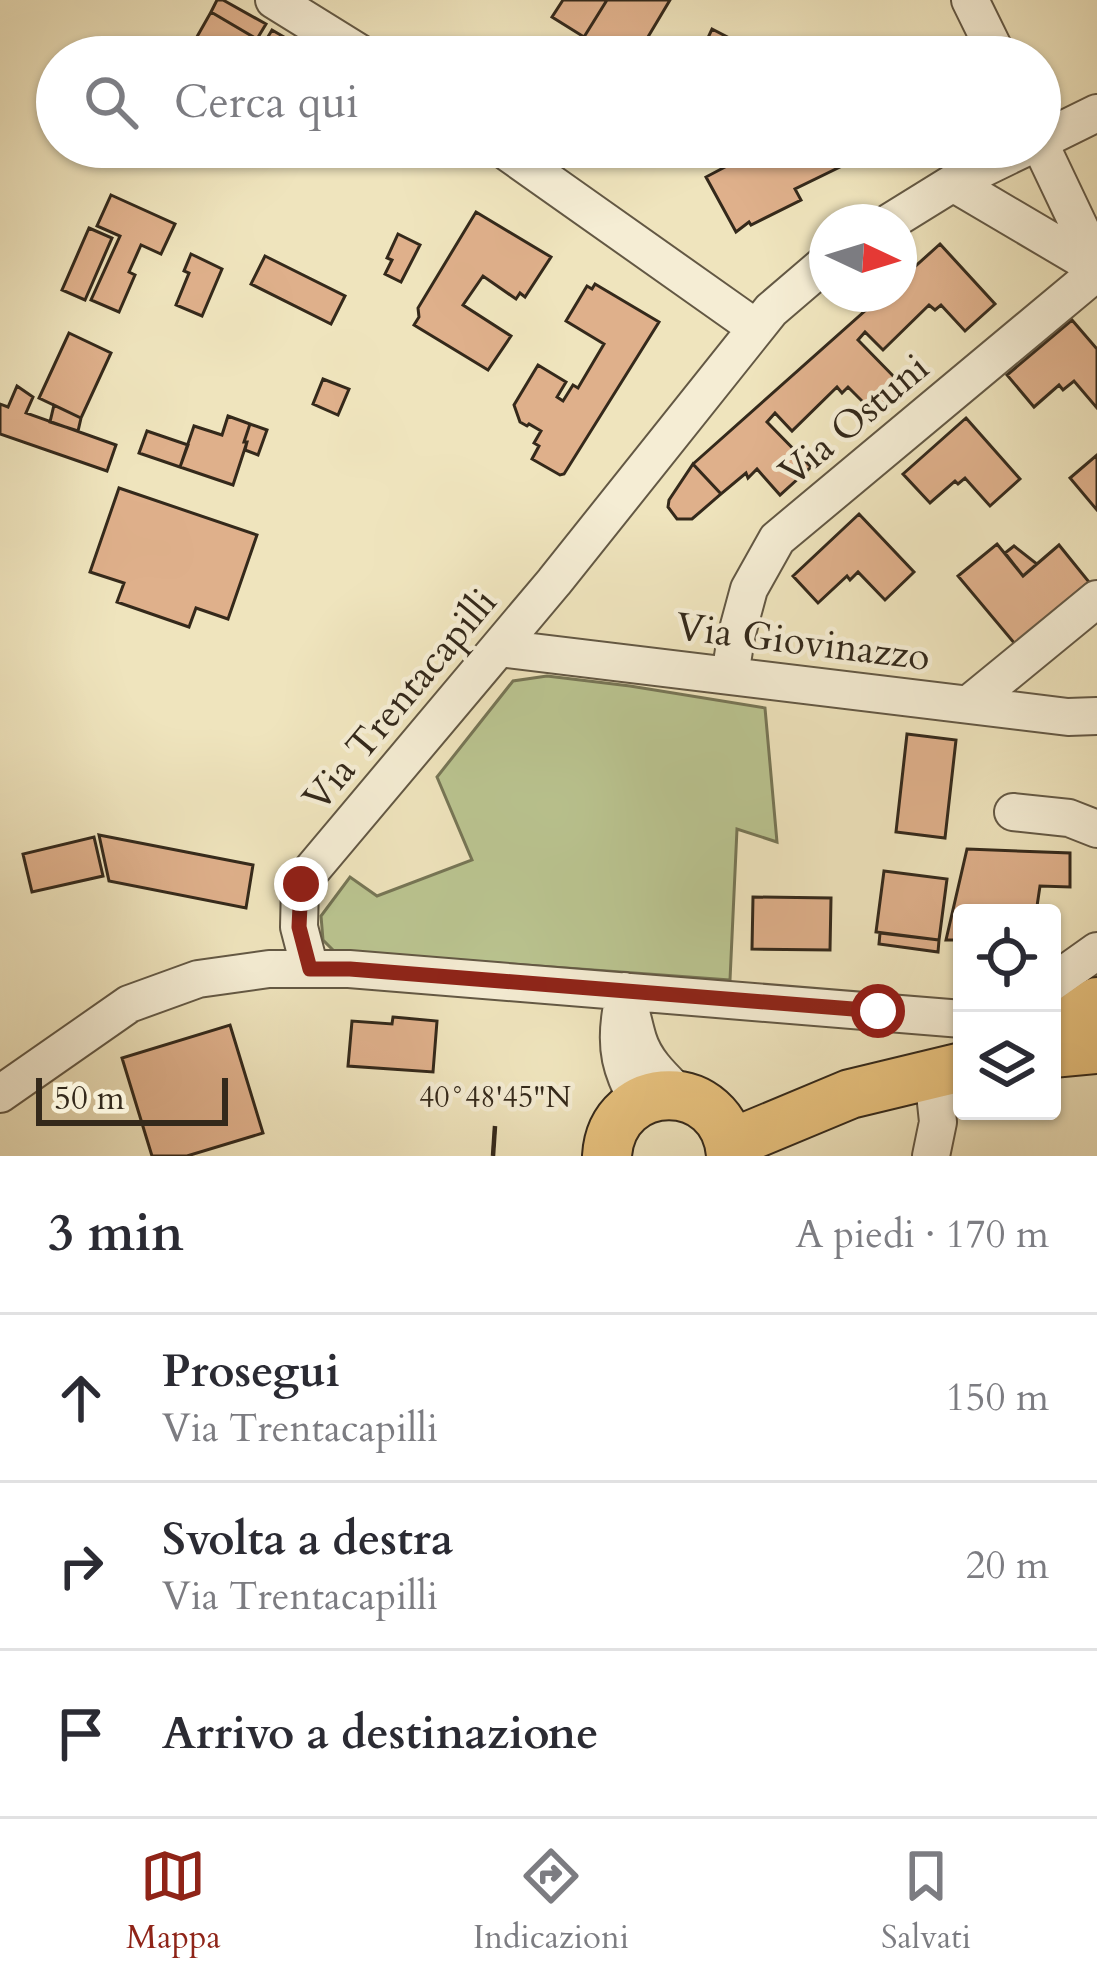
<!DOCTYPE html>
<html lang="it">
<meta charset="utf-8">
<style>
body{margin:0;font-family:Cardo,serif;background:#f2f2f3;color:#2b2b33}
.controls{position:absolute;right:36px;bottom:36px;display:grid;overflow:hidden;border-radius:12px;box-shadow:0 3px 9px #0004}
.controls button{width:108px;height:108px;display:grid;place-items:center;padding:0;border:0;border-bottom:3px solid #e1e1e2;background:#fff;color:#2b2b33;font:60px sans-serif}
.compass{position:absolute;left:809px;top:204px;width:108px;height:108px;border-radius:50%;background:#fff;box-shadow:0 3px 9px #0004;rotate:94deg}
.scale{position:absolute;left:36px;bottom:30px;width:192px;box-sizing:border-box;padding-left:12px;border:6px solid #34291b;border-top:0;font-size:33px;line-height:42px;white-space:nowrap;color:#34291b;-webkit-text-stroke:9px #f5edd4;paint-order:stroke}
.stop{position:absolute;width:36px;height:36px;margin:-27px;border:9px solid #8f2418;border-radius:50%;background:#fff}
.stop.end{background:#8f2418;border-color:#fff;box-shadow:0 3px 12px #0008}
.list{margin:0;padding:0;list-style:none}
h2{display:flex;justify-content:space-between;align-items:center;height:156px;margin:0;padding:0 48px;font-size:51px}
h2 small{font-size:39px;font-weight:400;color:#7c7c81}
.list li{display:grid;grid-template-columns:78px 1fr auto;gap:36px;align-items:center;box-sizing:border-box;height:168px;padding:0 48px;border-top:3px solid #e1e1e2}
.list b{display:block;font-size:45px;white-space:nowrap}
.list p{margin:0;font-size:39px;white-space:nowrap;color:#7c7c81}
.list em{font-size:39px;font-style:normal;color:#7c7c81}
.icon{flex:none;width:66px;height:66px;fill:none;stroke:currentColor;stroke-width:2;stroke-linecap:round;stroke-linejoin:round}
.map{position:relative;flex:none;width:1097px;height:1156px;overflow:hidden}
.search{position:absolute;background:#fff;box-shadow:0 3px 9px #0004;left:36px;right:36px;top:36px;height:132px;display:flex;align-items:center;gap:30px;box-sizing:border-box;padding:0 42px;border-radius:66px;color:#7c7c81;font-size:45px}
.sheet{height:660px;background:#fff}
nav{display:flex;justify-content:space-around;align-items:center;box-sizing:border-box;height:168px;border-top:3px solid #e1e1e2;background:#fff;font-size:33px;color:#7c7c81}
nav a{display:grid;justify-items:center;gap:6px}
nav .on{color:#8f2418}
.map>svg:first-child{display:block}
.green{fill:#bac490;stroke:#777656;stroke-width:3}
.building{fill:#dfb08b;stroke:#34291b;stroke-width:3}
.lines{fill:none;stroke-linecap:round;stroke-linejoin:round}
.minor-casing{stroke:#635844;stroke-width:40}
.major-casing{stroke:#34291b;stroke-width:52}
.minor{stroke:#f5edd4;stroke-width:36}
.major{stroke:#e8c27e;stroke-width:48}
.route{stroke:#8f2418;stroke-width:15}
.ticks{fill:none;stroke:#34291b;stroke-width:4.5}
.labels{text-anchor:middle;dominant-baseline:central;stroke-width:9;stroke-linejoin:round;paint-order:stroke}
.street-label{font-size:39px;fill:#34291b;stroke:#f5edd4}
.ticks-label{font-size:30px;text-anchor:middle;fill:#34291b;stroke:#f5edd4;stroke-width:9;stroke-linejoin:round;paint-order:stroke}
</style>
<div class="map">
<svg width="1097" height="1156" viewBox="0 0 1097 1156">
<rect width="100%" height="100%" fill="#efe4bd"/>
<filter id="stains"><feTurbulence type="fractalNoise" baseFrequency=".00167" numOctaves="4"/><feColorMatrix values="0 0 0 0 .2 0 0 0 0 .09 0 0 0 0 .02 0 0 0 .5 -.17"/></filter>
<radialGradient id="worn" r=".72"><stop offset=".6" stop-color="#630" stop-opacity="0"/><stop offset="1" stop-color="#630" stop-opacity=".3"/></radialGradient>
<path class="green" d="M547,676L630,686L765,708L777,842L737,829L730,980L334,951L323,940L321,916L350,877L377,896L472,860L437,777L513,681Z"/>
<path class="building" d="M217,0H223L266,24L257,39L211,12Z
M563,0H607L584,37L552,17Z
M607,0H670L636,57H616L584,37Z
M211,12L257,39L247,57H220L194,42Z
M712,29L733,40L724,57H699Z
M272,30L313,54L311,57H256Z
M763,147H881L795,189L801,200L751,225L749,222L736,232L706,177Z
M111,195L175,224L161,254L141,245L129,272L135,275L119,312L91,300L120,236L97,226Z
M476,212L551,257L525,297L520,293L516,299L483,276L463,305L511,336L488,370L414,325L419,317L418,308Z
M89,228L112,238L85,300L62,290Z
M398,234L420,245L401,282L385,274L392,260L387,258Z
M940,244L995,304L965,331L941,305L935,310L929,305L883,350L865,332L858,340L902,385L874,413L848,387L842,393L837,387L792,431L775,413L767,422L811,467L780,495L757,469L748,478L746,473L721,494L693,464L884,294H899V281Z
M191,254L222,269L202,316L176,305L189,273L184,271Z
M265,256L345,296L331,324L251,284Z
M595,284L659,322L564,474L560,475L532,459L539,446L534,443L541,431L529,424L527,426L520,422L514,405L538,365L566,382L557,397L563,401L573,385L578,388L604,344L566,321L587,286L592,289Z
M1072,320L1097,349V408L1074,381L1063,390L1059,385L1034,407L1007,375Z
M69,333L111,353L81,418L39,398Z
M323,379L349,389L338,415L313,404Z
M17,386L33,397L26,413L116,445L107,471L0,434V404L8,407Z
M54,405L81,418L78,431L50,422Z
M228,416L250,424L244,442H247L233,485L180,467L194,426L222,435Z
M966,418L1020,479L990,506L965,478L958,484L955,481L930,503L903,474Z
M250,424L267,430L258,455L245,450L247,442H244Z
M147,431L188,445L180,467L139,453Z
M1097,455V510L1070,478Z
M693,464L721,494L692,519H677L668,507L669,500Z
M119,488L257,535L228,619L196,608L189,627L117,602L124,583L90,572Z
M859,514L914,572L885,600L858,572L850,580L847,576L818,603L793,576Z
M997,544L1023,576L1059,545L1089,582L1015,644L958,576Z
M1014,546L1037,564L1023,576L1005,553Z
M907,734L956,740L945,838L896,832Z
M99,835L253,865L246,908L109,881Z
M94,837L103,876L32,892L23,854Z
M967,849L1070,853V887L1040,886L1036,913H962V940H946Z
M884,871L947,879L939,940L876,932Z
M753,897L831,898L830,950L752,949Z
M880,933L939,940L938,952L879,944Z
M393,1017L437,1021L433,1072L348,1066L352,1021L392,1024Z
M230,1025L263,1133L187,1156H152L122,1058Z"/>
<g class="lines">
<defs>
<path id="minor" d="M274,0L366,57
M970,0L998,57
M1040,141L1097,113
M1040,144L1097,264
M500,147L756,328
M953,183L1097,268
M890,222L953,183L1027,147
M499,648L1068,717L1097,716
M730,676L736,637L749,589L777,539L1097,272
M969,704L1097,599
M1013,812L1069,818L1097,829
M310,969L299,927L300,884L554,582L771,310L827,262
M1052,983L1097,951
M624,991C631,1007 633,1023 638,1039C645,1062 663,1078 680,1095
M621,1012C615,1049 621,1070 638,1102
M0,1094L129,1004L198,979L269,969H349L962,1019
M931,1156L938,1122L933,1074"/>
<path id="major" d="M1052,1029L1070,1021L1097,1002
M1052,1053L1097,1049
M730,1144L850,1094L962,1067
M607,1156C612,1075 726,1075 731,1156"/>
</defs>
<use href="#minor" class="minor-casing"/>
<use href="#major" class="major-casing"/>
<use href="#minor" class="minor"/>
<use href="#major" class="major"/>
</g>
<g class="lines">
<path class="route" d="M301,884L299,927L310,969H350L878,1011"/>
</g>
<path class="ticks" d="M493,1156L495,1126"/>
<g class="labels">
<g class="street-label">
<text transform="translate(854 420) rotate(-40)">Via Ostuni</text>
<text transform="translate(803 642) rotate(7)">Via Giovinazzo</text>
<text transform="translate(400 700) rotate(-50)">Via Trentacapilli</text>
</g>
</g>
<g class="ticks-label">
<text x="495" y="1107">40°48'45"N</text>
</g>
<rect width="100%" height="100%" filter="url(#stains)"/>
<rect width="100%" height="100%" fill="url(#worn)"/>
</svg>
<div class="controls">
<button><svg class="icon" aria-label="locate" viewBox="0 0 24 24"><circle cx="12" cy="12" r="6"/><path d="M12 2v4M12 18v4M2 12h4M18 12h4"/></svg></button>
<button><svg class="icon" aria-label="layers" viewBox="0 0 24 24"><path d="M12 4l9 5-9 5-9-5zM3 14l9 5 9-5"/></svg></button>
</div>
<svg class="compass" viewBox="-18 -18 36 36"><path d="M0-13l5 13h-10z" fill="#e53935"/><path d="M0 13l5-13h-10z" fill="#7c7c81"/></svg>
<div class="scale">50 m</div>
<div class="stop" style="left:878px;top:1011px"></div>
<div class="stop end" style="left:301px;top:884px"></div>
<div class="search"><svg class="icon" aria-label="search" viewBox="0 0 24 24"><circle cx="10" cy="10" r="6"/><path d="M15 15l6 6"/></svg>Cerca qui</div>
</div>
<section class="sheet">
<h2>3 min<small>A piedi · 170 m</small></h2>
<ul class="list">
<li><svg class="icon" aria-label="ahead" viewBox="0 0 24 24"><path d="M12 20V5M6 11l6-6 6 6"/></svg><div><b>Prosegui</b><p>Via Trentacapilli</p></div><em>150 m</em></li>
<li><svg class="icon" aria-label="right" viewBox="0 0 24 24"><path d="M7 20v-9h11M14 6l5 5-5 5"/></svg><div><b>Svolta a destra</b><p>Via Trentacapilli</p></div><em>20 m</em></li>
<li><svg class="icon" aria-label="arrive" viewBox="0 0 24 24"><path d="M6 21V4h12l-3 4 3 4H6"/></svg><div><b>Arrivo a destinazione</b></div></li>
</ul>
</section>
<nav>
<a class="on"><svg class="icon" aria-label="map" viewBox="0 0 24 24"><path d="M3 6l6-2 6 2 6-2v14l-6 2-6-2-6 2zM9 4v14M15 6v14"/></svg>Mappa</a>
<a><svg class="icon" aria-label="directions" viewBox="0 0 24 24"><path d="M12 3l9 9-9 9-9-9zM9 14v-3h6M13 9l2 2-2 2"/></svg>Indicazioni</a>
<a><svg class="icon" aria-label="saved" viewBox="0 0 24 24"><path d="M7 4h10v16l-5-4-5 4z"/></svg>Salvati</a>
</nav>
